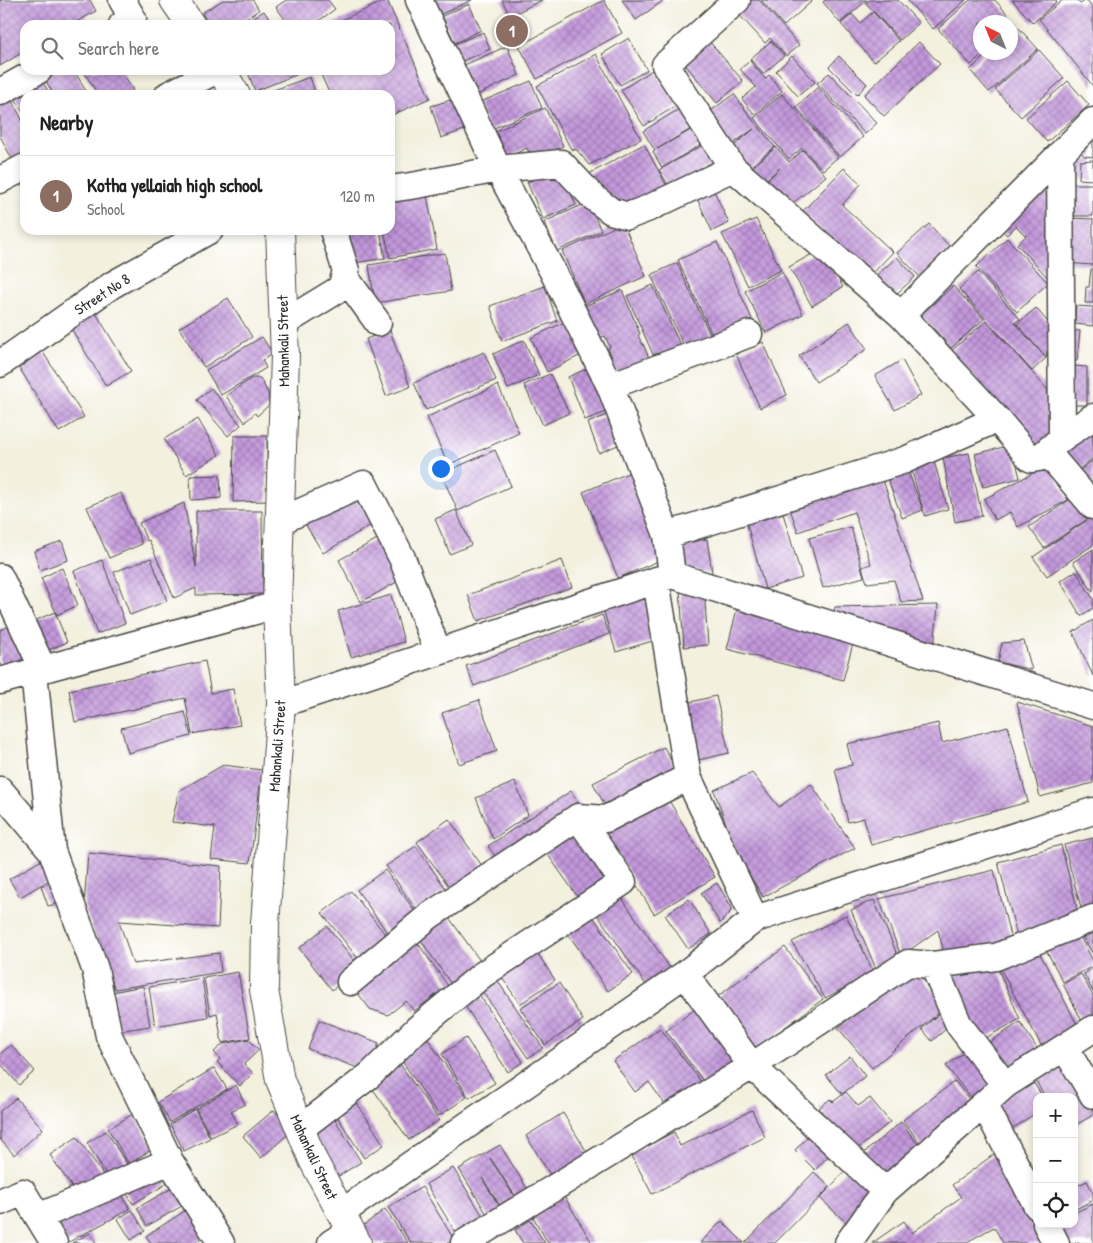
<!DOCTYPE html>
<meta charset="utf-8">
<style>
body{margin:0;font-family:"Patrick Hand",sans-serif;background:#f6f6f6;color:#222}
.controls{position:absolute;right:15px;bottom:15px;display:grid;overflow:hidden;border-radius:10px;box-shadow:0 2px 8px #0003}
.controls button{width:45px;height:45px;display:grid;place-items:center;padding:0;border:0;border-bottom:1px solid #e0e0e0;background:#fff;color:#222;font:25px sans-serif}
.compass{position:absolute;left:973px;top:15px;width:45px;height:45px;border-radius:50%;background:#fff;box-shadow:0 2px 8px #0003;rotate:317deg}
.you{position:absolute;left:440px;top:468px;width:18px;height:18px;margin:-12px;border:4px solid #fff;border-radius:50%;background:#1a73e8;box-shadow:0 0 0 8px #1a73e833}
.badge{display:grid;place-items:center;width:32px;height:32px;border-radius:50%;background:#0b8043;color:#fff;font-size:16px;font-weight:700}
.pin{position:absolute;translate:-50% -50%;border:2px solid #fff;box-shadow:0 1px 5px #0006}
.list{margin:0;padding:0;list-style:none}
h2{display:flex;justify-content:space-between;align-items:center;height:65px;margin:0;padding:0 20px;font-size:21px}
h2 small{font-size:16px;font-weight:400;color:#767676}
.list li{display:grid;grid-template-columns:32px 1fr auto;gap:15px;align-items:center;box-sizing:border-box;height:80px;padding:0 20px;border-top:1px solid #e0e0e0}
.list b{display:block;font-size:19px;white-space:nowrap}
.list p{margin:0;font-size:16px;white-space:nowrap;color:#767676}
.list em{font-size:16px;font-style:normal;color:#767676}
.icon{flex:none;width:28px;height:28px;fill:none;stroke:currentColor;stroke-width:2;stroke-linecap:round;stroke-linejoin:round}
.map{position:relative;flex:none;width:1093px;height:1243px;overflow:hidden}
.search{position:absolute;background:#fff;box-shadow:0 2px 8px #0003;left:20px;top:20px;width:375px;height:55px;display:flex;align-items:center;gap:12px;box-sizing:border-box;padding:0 18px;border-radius:15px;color:#767676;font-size:19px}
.panel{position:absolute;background:#fff;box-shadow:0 2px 8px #0003;left:20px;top:90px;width:375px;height:145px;border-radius:15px}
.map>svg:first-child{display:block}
.building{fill:url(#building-cross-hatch)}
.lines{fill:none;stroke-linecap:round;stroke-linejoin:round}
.minor-casing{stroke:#494946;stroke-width:29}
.tertiary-casing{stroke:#494946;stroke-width:30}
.minor{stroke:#fff;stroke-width:26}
.tertiary{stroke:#fff;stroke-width:28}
.labels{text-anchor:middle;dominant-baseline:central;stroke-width:4.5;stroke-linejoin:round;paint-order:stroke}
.street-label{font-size:15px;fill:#2b2b2b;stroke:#fff}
</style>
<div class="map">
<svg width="1093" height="1243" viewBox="0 0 1093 1243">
<defs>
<pattern id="building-cross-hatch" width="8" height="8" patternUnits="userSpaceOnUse" patternTransform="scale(1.25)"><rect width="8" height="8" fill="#c398dc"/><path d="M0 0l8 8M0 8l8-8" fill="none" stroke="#9f7cb3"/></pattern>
</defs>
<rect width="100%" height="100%" fill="#fff"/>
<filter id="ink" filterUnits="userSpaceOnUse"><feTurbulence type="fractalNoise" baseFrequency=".02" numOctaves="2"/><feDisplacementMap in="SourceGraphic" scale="10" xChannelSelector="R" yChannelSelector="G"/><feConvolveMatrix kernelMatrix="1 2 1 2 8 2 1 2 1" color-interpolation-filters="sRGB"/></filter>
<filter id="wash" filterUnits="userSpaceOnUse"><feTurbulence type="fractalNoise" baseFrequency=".0096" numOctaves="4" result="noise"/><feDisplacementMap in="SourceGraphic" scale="20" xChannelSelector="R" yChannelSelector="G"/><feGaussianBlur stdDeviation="1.12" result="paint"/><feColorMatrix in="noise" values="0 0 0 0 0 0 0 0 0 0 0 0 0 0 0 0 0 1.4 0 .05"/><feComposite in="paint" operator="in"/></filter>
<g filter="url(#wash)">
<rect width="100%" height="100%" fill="#f3f0de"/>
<g id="blocks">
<path class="building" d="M0,0H90L96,11L71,25H25V51L0,66Z
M223,0H253L259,10L235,25H209L202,13Z
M286,0H328L335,9L313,25H289L276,7Z
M387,0L430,98L390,116V95H330L319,70H390V25H330Z
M434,0H472L441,14Z
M502,0H542L510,16Z
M604,0L622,33L537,79L519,46Z
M622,0H664L636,20Z
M747,0H759L799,45L786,56L770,38L765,43L735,10Z
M761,0H811L812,1L784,26Z
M825,0H867L840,23L823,2Z
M869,0H898L919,23L900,40L866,3Z
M907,0H966L933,29Z
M970,0H995L1016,24L1010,29V22H980V52H984L971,65L938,29Z
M1012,0H1056L1057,1L1033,23Z
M1063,0H1077L1080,4L1087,0L1093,8V86L1039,19Z
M469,4L481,30L455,43L442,16Z
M264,11L273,25H241Z
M873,12L899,41L874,62L841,24L852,14L860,23Z
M1018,27L1038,49L989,92L970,70L989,52H1010V34Z
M483,32L490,49L462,61L455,44Z
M629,38L647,70L620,85L602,54Z
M709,41L743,81L717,103L684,63Z
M771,41L784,56L763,74L750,59Z
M919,42L940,64L884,116L864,95Z
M507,46L519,75L473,97L460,67Z
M1039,50L1064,78L1021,117L995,89Z
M596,54L641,139L589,165L577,150L571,149L537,86Z
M792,56L815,82L798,96L776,71Z
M839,56L867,84L857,95L829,67Z
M750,61L765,79L769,75L782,91L755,115L742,99L756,87L740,69Z
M654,69L677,105L644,126L621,90Z
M49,70H55L56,72L60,70H74L88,95H54L42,74Z
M83,70H121L133,90L124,95H98Z
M247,70H308L255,91Z
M829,73L877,123L865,134L817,83Z
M39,75L50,95H25V116L11,91Z
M310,77L316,95H260Z
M531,81L542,108L489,130L478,103Z
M1068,81L1089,105L1047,142L1026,118Z
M818,87L863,137L840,157L796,107Z
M734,94L758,127H759L775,147L745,171L728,150L754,129L724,150L701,118Z
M782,94L838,157L823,170L802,148L789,159L754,118Z
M9,95L25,125V152L12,159L0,136V100Z
M454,99L464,130L441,138L431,106Z
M686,105L698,125L657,149L698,126L707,141L662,168L653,152L655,151L643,131Z
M545,108L563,146L533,160L527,148L500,161L488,135Z
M1093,139V157L1084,156L1081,152Z
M644,144L671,194L621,208L589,174Z
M705,144L716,162L670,188L659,170Z
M776,147L789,162L803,150L826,176L786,209L764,183L780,168L760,185L748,171Z
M1093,160V180L1079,179L1080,161Z
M560,168L576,205L543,219L527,182Z
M844,168L861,184L842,205L893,252L871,275L802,212Z
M1050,173L1049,279L1017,244L1026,236L1016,226L1007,235L996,224Z
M1070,184H1093V216H1069Z
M713,189L729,223L712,231L696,196Z
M426,190L437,249L390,258L384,230H390V197Z
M589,202L601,231L557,251L544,222Z
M1067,218L1093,219V265L1064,263Z
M756,219L781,270L748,286L722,234Z
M623,223L646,276L585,304L562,251Z
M929,224L951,248L920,277L897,253Z
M342,230H380L385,258L348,264Z
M1007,238L1048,283L1017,312L976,267Z
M717,242L752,319L713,337L678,260Z
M821,249L843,287L812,306L789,267Z
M445,253L451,291L375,303L369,265Z
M897,257L915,277L894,296L876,276Z
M677,263L712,339L686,351L651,275Z
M1091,269H1093V303H1085L1086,287H1089Z
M782,272L803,314L766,333L745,291Z
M978,272L1020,319L1015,323L1046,358L1032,371L959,289Z
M653,285L681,347L655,359L627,296Z
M545,286L557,321L502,341L490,306Z
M953,286L984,319L951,348L921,315Z
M622,290L640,334L638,335L642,344H643L649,358L616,372L610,358L612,357L608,348L610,347L605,336L599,338L585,306Z
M228,298L252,337L204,367L179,328Z
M1076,306L1093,307V326L1075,324Z
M1036,308L1051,326L1046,358L1017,324Z
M94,310L131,371L106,386L69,325Z
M567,321L583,354L547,372L531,338Z
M986,321L1047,389L1055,434L1037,450L951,351Z
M849,322L867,349L816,382L799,356Z
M390,330L410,387L386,396L366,339Z
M1067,330L1080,331L1077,361L1063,360Z
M262,337L273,354L262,360L266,368L221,395L206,370Z
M524,340L539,375L508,389L493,354Z
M763,342L787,395L760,408L736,354Z
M39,346L84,417L59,432L15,361Z
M484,352L496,380L426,410L414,383Z
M902,360L921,395L895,410L875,376Z
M593,366L611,410L585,420L568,377Z
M1071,366L1087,367V405H1071Z
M550,374L569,413L543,425L524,385Z
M252,378H260L268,393L269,405L257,416L255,413L245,422L226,396Z
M498,385L519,433L448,465L427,417Z
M211,388L241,425L228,436L197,400Z
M614,412L625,442L599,453L588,423Z
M198,419L219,455L186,475L164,439Z
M1088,430L1093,436V458L1072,475L1056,454Z
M234,436H267V501L233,502Z
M1012,445L1020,478L983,487L975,454Z
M495,450L511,486L458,511L441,474Z
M969,453L982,516L955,522L943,458Z
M933,458L948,509L925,516L910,465Z
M1093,460V498L1074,475Z
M1050,464L1068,500L1018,527L1010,512L995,520L984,499Z
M906,466L923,510L902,518L886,474Z
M633,471L668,557L618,578L583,492Z
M220,475L221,498L191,500L190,476Z
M882,477L923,601L901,602L894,580L867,583L862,567L871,564L854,512L798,532L790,509Z
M354,492L373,524L323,553L304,522Z
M121,493L142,544L109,558L87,507Z
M1075,496L1089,518L1044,548L1029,527Z
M184,503L196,567V511H262L263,594L196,595V588L174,598L149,540L147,541L139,523Z
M456,510L471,545L450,554L435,519Z
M782,510L802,578L765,589L746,521Z
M1093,516V545L1047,576L1033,557Z
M851,527L864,577L823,588L809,538Z
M381,537L404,578L361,602L339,560Z
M707,539L712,573L675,567L677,545Z
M62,541L68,560L40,570L34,551Z
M1093,549V592L1073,562Z
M151,558L167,601L130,615L114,572Z
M102,560L125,623L97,634L74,571Z
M562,560L572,587L478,621L468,595Z
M62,568L78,605L57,615L41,578Z
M1076,571L1093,599V608L1081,616L1060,581Z
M704,588L708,645L684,647L680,590Z
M391,595L404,642L351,657L338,611Z
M646,596L659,639L616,652L603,609Z
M938,605L934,648L832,618L835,607Z
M737,609L854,640L843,680L727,649Z
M55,612L67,642L39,654L27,624Z
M602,615L609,634L474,686L466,666Z
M1093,620V676L1073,632Z
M20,622L33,655L3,667L0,661V630Z
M1024,641L1032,670L998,662L1002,643Z
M205,661L211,693L233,689L240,725L192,734L185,698L75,722L69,690Z
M716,696L729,753L698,760L686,703Z
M479,700L497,751L459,764L442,713Z
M1017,702L1093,726V783L1040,797Z
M185,712L191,736L128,753L121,728Z
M938,723L942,743L1008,726L1028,802L871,845L864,818L848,822L835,769L852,765L847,744Z
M664,747L678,774L608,811L593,783Z
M223,765L262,770L250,863L211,859L215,827L172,822L179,791Z
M752,773L779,807L811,784L855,848L763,897L736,852L714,790Z
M515,782L528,815L493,839L476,798Z
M571,791L584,811L502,866L488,846Z
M665,794L715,877L654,914L604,831Z
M449,819L485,870L453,892L417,842Z
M575,822L615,879L582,903L541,845Z
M1093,838V912L1083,915L1064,845Z
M1061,845L1080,920L1017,936L998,862Z
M416,846L446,889L417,911L386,866Z
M88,853L221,866L218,928L119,921L133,964L219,953L221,972L115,989L84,906Z
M47,857L58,875L20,897L9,879Z
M385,870L420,918L391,938L357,890Z
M994,870L1012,944L946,960L938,930L901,956L879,899Z
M57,881L61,903L48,906L41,886Z
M717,883L732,908L729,914L720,923L701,893Z
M351,891L389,939L360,961L322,913Z
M619,894L670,968L646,985L595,911Z
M689,899L711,934L688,949L665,915Z
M874,900L900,961L877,971L851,910Z
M589,911L633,974L608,991L564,928Z
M445,912L483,965L453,987L416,933Z
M846,915L874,973L825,998L792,942Z
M327,926L360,968L332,990L299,948Z
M1075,927L1093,961V966L1063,982L1043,944Z
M1093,929V954L1082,936Z
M415,939L448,986L414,1011L406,1001L388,1015L370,1009L353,987Z
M532,945L555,980L520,1004L496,969Z
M785,947L823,999L752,1052L714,999Z
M1038,950L1079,1028L1042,1047L1001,970Z
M995,962L1020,1019L980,1041L947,977Z
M912,966L946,1007L872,1068L838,1028Z
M1093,968V992L1084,974Z
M238,972L250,1038L222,1043L217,1013L210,1015L204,978Z
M1081,974L1093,996V1020L1084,1025L1063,984Z
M495,977L543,1048L528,1058L480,988Z
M202,978L208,1017L155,1026L149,987Z
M559,983L583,1020L545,1045L520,1008Z
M143,986L150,1026L119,1031L112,992Z
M477,991L523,1062L508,1072L462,1001Z
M703,1003L743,1057L706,1085L666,1031Z
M943,1010L954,1022L932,1041L922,1029Z
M319,1020L379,1043L368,1072L308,1049Z
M1020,1022L1042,1056L1004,1081L982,1047Z
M660,1028L705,1087L671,1113L649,1082L635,1092L613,1061Z
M424,1033L467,1097L439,1116L396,1052Z
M466,1038L495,1083L469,1098L442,1054Z
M248,1039L259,1050L244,1064L253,1073L240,1086L217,1062L220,1059L214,1052L223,1044Z
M11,1045L35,1071L19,1085L0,1063V1054Z
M972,1046L1002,1085L977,1105L946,1066Z
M850,1056L865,1076L842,1094L826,1075Z
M1066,1056L1093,1101V1115L1074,1126V1097H1045L1033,1076Z
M400,1064L439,1120L409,1140L370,1085Z
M214,1068L227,1089L170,1122L158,1102Z
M1029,1076L1043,1097H1037V1112L1009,1131L990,1103Z
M955,1081L975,1107L922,1146L903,1120Z
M236,1085L245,1104L231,1111L238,1124L211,1137L196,1109Z
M846,1092L858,1106L870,1098L890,1122L854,1152L819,1108L830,1099L833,1102Z
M16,1098L43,1129L14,1155L0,1139V1111Z
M355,1100L384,1145L364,1158L335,1113Z
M195,1109L210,1138L184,1151L170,1124Z
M274,1110L292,1131L261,1158L243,1136Z
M752,1110L765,1137L652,1194L631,1154L674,1132L680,1146Z
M563,1113L593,1162L556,1184L526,1136Z
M133,1114L154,1148L129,1164L108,1129Z
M334,1118L361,1162L334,1179L307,1134Z
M901,1122L921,1148L879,1182L859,1157Z
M106,1131L127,1164L108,1177L87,1143Z
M812,1132L833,1151L815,1170L795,1150Z
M77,1137L105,1177L78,1196L50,1155Z
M500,1145L530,1193L518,1200L490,1158L517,1201L503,1210L482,1178L502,1211L490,1219L459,1169Z
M997,1152L1048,1243H1003L994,1227L965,1243H872L904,1221L912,1233L961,1197L952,1185Z
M161,1164L171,1181L133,1204L123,1187Z
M851,1165L881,1194L850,1226L820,1198Z
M453,1168L486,1221L459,1238L426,1184Z
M814,1172L830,1187L775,1243H745Z
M1087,1181L1093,1193V1200L1074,1210V1187Z
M179,1184L189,1202L147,1226L137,1208Z
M422,1187L455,1241L452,1243H411L388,1207Z
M118,1188L130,1209L67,1243L52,1225Z
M564,1196L592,1243H548L532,1215Z
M1093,1204V1243H1068L1059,1224H1074V1213Z
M194,1205L211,1232L194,1243H151L146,1236Z
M385,1209L408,1243H368L359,1229Z
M132,1210L145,1231L131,1240L118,1219Z
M530,1220L545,1243H523L515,1230Z
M722,1221L744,1243H700Z
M90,1233L96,1243H72Z"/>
</g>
</g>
<g filter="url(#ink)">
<use href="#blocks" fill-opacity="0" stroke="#494946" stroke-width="1"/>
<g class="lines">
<defs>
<path id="minor" d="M122,0L133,19L122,25
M419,0L498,169L553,272L610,386L667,535L672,575L1093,706
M0,92L39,70
M168,95L217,70
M1060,154L1062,438
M733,168L665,65L737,0
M0,180L25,167
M390,189L417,185L498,169L561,163L593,197L611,211L628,216L649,208L733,168L901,315L1093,121
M345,277L378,323
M901,315L997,419L1030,458L1032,459L1039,458L1062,438L1093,417
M284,323L341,288L346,271L333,230
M0,364L112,285L210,230
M610,386L749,334
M1047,452L1093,506
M280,521L364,484L402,558L438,652
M667,535L905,460L997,419
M0,577L43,669
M656,580L688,777L755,919
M34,672L52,851L95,969L109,1036L170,1161L221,1243
M0,681L277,605
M281,704L672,575
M0,790L52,851
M933,965L959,1025L1005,1085
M685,974L752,1066L885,1191
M350,982L429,916L578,817L606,819L688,777
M1065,1048L1093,1095
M984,1104L1037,1206
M300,1129L370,1075L417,1029L482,975L623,882L578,817
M0,1202L23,1192L54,1243
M341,1213L685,974L755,919L1093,811
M38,1217L170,1161
M1046,1224L1056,1243
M331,1243L350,1231
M464,1243L752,1066L908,963L933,965L996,957L1093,918
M848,1243L885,1191L984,1104L1005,1085L1093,1029"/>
<path id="tertiary" d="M174,0L191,25
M221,70L236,95
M280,230L285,356L277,605L281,704L265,924L264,990L280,1080L313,1160L357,1243"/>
</defs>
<use href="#minor" class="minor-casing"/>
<use href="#tertiary" class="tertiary-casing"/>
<use href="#minor" class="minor"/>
<use href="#tertiary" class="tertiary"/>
</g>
</g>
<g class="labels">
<g class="street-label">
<text transform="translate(102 294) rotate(-33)">Street No 8</text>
<text transform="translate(283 341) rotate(-91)">Mahankali Street</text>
<text transform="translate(277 746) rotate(-86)">Mahankali Street</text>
<text transform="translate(314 1157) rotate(65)">Mahankali Street</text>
</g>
</g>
</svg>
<div class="controls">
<button>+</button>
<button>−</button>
<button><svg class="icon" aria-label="locate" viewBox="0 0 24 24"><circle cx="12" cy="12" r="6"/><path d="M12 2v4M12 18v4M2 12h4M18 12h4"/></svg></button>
</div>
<svg class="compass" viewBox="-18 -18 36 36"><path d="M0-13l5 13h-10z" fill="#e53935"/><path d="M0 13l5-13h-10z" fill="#767676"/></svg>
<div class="you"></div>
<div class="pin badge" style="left:512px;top:31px;background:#8d6e63">1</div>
<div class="search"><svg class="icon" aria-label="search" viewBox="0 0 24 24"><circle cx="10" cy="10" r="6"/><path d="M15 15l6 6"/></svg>Search here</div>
<section class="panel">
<h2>Nearby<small></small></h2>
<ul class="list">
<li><span class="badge" style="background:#8d6e63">1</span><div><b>Kotha yellaiah high school</b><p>School</p></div><em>120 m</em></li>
</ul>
</section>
</div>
